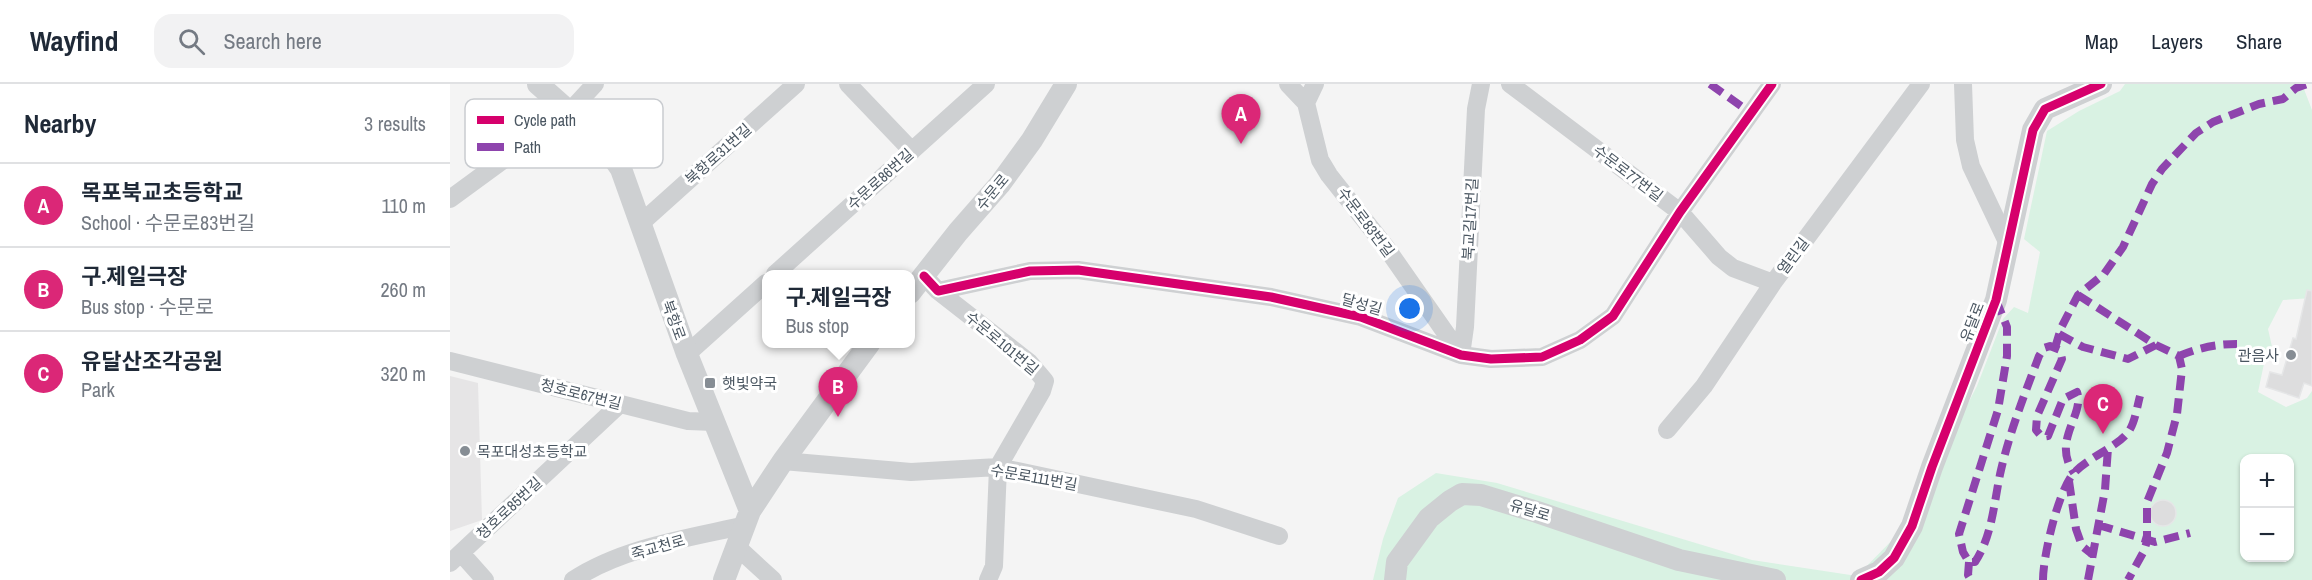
<!DOCTYPE html>
<meta charset="utf-8">
<style>
body{margin:0;font-family:"Archivo Narrow","Noto Sans KR",sans-serif;background:#f2f2f3;color:#1f2937}
.controls{position:absolute;right:18px;bottom:18px;display:grid;overflow:hidden;border-radius:12px;box-shadow:0 2px 4px #0004}
.controls button{width:54px;height:54px;display:grid;place-items:center;padding:0;border:0;border-bottom:2px solid #e0e1e3;background:#fff;color:#1f2937;font:30px sans-serif}
.you{position:absolute;left:960px;top:225px;width:21px;height:21px;margin:-15px;border:4px solid #fff;border-radius:50%;background:#1a73e8;box-shadow:0 0 0 9px #1a73e833}
.badge{display:grid;place-items:center;width:39px;height:39px;border-radius:50%;background:#db2777;color:#fff;font-size:20px;font-weight:700}
.pin{position:absolute;translate:-50% -50px;filter:drop-shadow(0 2px 3px #0008)}
.pin::after{content:'';position:absolute;top:32px;width:21px;height:18px;background:inherit;clip-path:polygon(0 0,100% 0,50% 100%)}
.popup{position:absolute;left:312px;top:186px;width:153px;height:78px;box-sizing:border-box;display:grid;place-content:center;border-radius:12px;background:#fff;filter:drop-shadow(0 2px 4px #0005);font-size:20px;white-space:nowrap;color:#747a83}
.popup b{font-size:22px;color:#1f2937}
.popup::after{content:'';position:absolute;left:50%;top:100%;margin-left:-12px;border:12px solid transparent;border-top-color:#fff}
.list{margin:0;padding:0;list-style:none}
h2{display:flex;justify-content:space-between;align-items:center;height:78px;margin:0;padding:0 24px;font-size:26px}
h2 small{font-size:20px;font-weight:400;color:#747a83}
.list li{display:grid;grid-template-columns:39px 1fr auto;gap:18px;align-items:center;box-sizing:border-box;height:84px;padding:0 24px;border-top:2px solid #e0e1e3}
.list b{display:block;font-size:22px;white-space:nowrap}
.list p{margin:0;font-size:20px;white-space:nowrap;color:#747a83}
.list em{font-size:20px;font-style:normal;color:#747a83}
.icon{flex:none;width:33px;height:33px;fill:none;stroke:currentColor;stroke-width:2;stroke-linecap:round;stroke-linejoin:round}
.map{position:relative;flex:none;width:1862px;height:496px;overflow:hidden}
header{display:flex;align-items:center;gap:36px;box-sizing:border-box;height:84px;padding:0 30px;background:#fff;border-bottom:2px solid #e0e1e3}
header strong{font-size:28px}
nav{display:flex;gap:33px;margin-inline-start:auto;font-size:21px}
.search{width:420px;height:54px;background:#f2f2f3;display:flex;align-items:center;gap:15px;box-sizing:border-box;padding:0 21px;border-radius:18px;color:#747a83;font-size:22px}
main{display:flex}
aside{flex:1;background:#fff}
.map>svg:first-child{display:block}
.education{fill:#e6e5e6}
.green{fill:#d9f2e3;fill-rule:evenodd}
.building{fill:#ddddde;stroke:#e5e6e7;stroke-width:1.5}
.lines{fill:none;stroke-linecap:round;stroke-linejoin:round}
.minor{stroke:#ced0d2;stroke-width:18}
.tertiary{stroke:#ced0d2;stroke-width:22}
.quiet{stroke:#8e44ad;stroke-width:8;stroke-dasharray:15 8;stroke-linecap:butt}
.cycleway-casing{stroke:#fff;stroke-width:13}
.cycleway{stroke:#d6006c;stroke-width:9}
.poi-dot{fill:#868d94;stroke:#fff;stroke-width:2}
.labels{text-anchor:middle;dominant-baseline:central;stroke-width:6;stroke-linejoin:round;paint-order:stroke}
.street-label{font-size:15px;fill:#4a5661;stroke:#fff}
.poi-label{font-size:15px;fill:#4a5661;stroke:#fff;text-anchor:start}
.key{fill:#fff;stroke:#c9ccd0;stroke-width:1.5}
.key-label{font-size:16px;fill:#4a5661}
</style>
<header>
<strong>Wayfind</strong>
<div class="search"><svg class="icon" aria-label="search" viewBox="0 0 24 24"><circle cx="10" cy="10" r="6"/><path d="M15 15l6 6"/></svg>Search here</div>
<nav><a>Map</a><a>Layers</a><a>Share</a></nav>
</header>
<main>
<aside>
<h2>Nearby<small>3 results</small></h2>
<ul class="list">
<li><span class="badge">A</span><div><b>목포북교초등학교</b><p>School · 수문로83번길</p></div><em>110 m</em></li>
<li><span class="badge">B</span><div><b>구.제일극장</b><p>Bus stop · 수문로</p></div><em>260 m</em></li>
<li><span class="badge">C</span><div><b>유달산조각공원</b><p>Park</p></div><em>320 m</em></li>
</ul>
</aside>
<div class="map">
<svg width="1862" height="496" viewBox="0 0 1862 496">
<rect width="100%" height="100%" fill="#f4f4f4"/>
<path class="education" d="M0,292L28,299L32,436L0,447Z"/>
<path class="green" d="M1675,0H1852L1862,26V214L1833,216L1818,245L1823,267L1815,275L1808,308L1836,323L1857,314L1862,307V496H923L933,455L948,414L986,389L1047,399L1302,476L1407,492L1453,445L1527,302L1553,235L1564,223L1578,229L1590,168L1574,155L1597,47L1629,27L1670,7ZM1794,374H1840V474H1794Z"/>
<path class="building" d="M1857,206L1862,207V302L1854,299L1849,314L1816,303L1820,288L1832,291L1843,254L1846,255Z
M1700 429a13 13 0 1 1 26 0a13 13 0 1 1-26 0Z"/>
<g class="lines">
<path class="minor" d="M398,0L462,67
M838,0L856,19L870,76L879,91L935,162L1011,271
M1060,0L1230,128L1269,173L1283,184L1323,199
M1513,0L1515,56L1521,82L1558,160
M856,19L865,0
M0,115L120,27L145,0
M190,140L346,0
M325,190L536,0
M474,192L488,207L580,187L628,186L821,213L911,233L1011,271L1041,275L1092,273L1130,256L1163,232L1230,128L1322,0
M488,207L579,278L595,297L592,307L548,383L544,482L538,496
M237,270L316,199
M1011,271L1015,243L1026,25L1031,0
M0,277L238,337L264,338
M1217,346L1254,302L1323,199L1471,0
M333,377L461,388L548,383L746,425L829,452
M286,462L323,496
M11,469L35,496
M0,479L170,320
M123,496C173,463 239,454 296,441"/>
<path class="tertiary" d="M88,0L150,55L171,85L237,270L300,427L274,496
M460,209L508,148L550,100L582,56L616,0
M300,427L333,377L419,260
M945,496L947,478L979,434L1000,417L1012,410L1031,411L1087,428L1229,476L1325,496
M1411,496L1429,488L1444,474L1462,442L1482,383L1546,216L1583,46L1595,25L1651,0"/>
<path class="quiet" d="M1260,0L1301,29
M1628,211L1706,261L1729,272L1732,285L1727,330L1717,369L1697,418V457L1694,467L1678,496
M1546,216L1557,243V272L1548,326L1509,450L1513,468L1519,478H1525C1543,451 1544,416 1551,386C1560,347 1575,309 1589,272L1594,264L1600,262L1610,266L1612,275L1587,332L1586,346L1592,353L1598,352L1613,315L1627,308C1635,331 1601,357 1624,389
M1609,250L1633,263L1678,275L1706,261
M1605,264L1611,244L1628,211L1654,190L1673,163L1702,100L1712,85L1746,49L1763,38L1809,20L1833,15L1846,4L1857,0
M1729,272C1748,264 1766,260 1787,260
M1619,397L1626,445L1632,462L1643,471
M1648,441L1705,458L1740,449
M1519,478L1518,491L1521,496
M1593,496C1593,472 1608,408 1623,390C1638,373 1668,363 1679,347C1685,338 1687,323 1690,312
M1638,496L1655,406L1658,364"/>
<defs>
<path id="cycleway" d="M474,192L488,207L580,187L628,186L821,213L911,233L1011,271L1041,275L1092,273L1130,256L1163,232L1230,128L1322,0
M1411,496L1429,488L1444,474L1462,442L1482,383L1546,216L1583,46L1595,25L1651,0"/>
</defs>
<use href="#cycleway" class="cycleway-casing"/>
<use href="#cycleway" class="cycleway"/>
</g>
<g class="poi-dot">
<circle cx="1841" cy="271" r="6"/>
<rect x="254" y="293" width="12" height="12" rx="3"/>
<circle cx="15" cy="367" r="6"/>
</g>
<g class="labels">
<g class="street-label">
<text transform="translate(268 70) rotate(-42)">북항로31번길</text>
<text transform="translate(1178 89) rotate(37)">수문로77번길</text>
<text transform="translate(430 95) rotate(-42)">수문로86번길</text>
<text transform="translate(542 108) rotate(-50)">수문로</text>
<text transform="translate(1020 135) rotate(-87)">북교길17번길</text>
<text transform="translate(916 138) rotate(53)">수문로83번길</text>
<text transform="translate(1343 172) rotate(-53)">열린길</text>
<text transform="translate(912 220) rotate(16)">달성길</text>
<text transform="translate(224 236) rotate(70)">북항로</text>
<text transform="translate(1522 238) rotate(-69)">유달로</text>
<text transform="translate(552 259) rotate(40)">수문로101번길</text>
<text transform="translate(131 310) rotate(14)">청호로67번길</text>
<text transform="translate(584 393) rotate(10)">수문로111번길</text>
<text transform="translate(59 424) rotate(-43)">청호로85번길</text>
<text transform="translate(1080 426) rotate(17)">유달로</text>
<text transform="translate(208 463) rotate(-16)">죽교천로</text>
</g>
<g class="poi-label">
<text x="1829" y="271" text-anchor="end">관음사</text>
<text x="272" y="299">햇빛약국</text>
<text x="27" y="367">목포대성초등학교</text>
</g>
</g>
<rect x="15" y="15" width="198" height="69" rx="9" class="key"/>
<rect x="27" y="32" width="27" height="8" fill="#d6006c"/>
<rect x="27" y="59" width="27" height="8" fill="#8e44ad"/>
<g class="key-label">
<text x="64" y="42">Cycle path</text>
<text x="64" y="69">Path</text>
</g>
</svg>
<div class="controls">
<button>+</button>
<button>−</button>
</div>
<div class="you"></div>
<div class="pin badge" style="left:791px;top:60px">A</div>
<div class="pin badge" style="left:388px;top:333px">B</div>
<div class="popup"><b>구.제일극장</b>Bus stop</div>
<div class="pin badge" style="left:1653px;top:350px">C</div>
</div>
</main>
